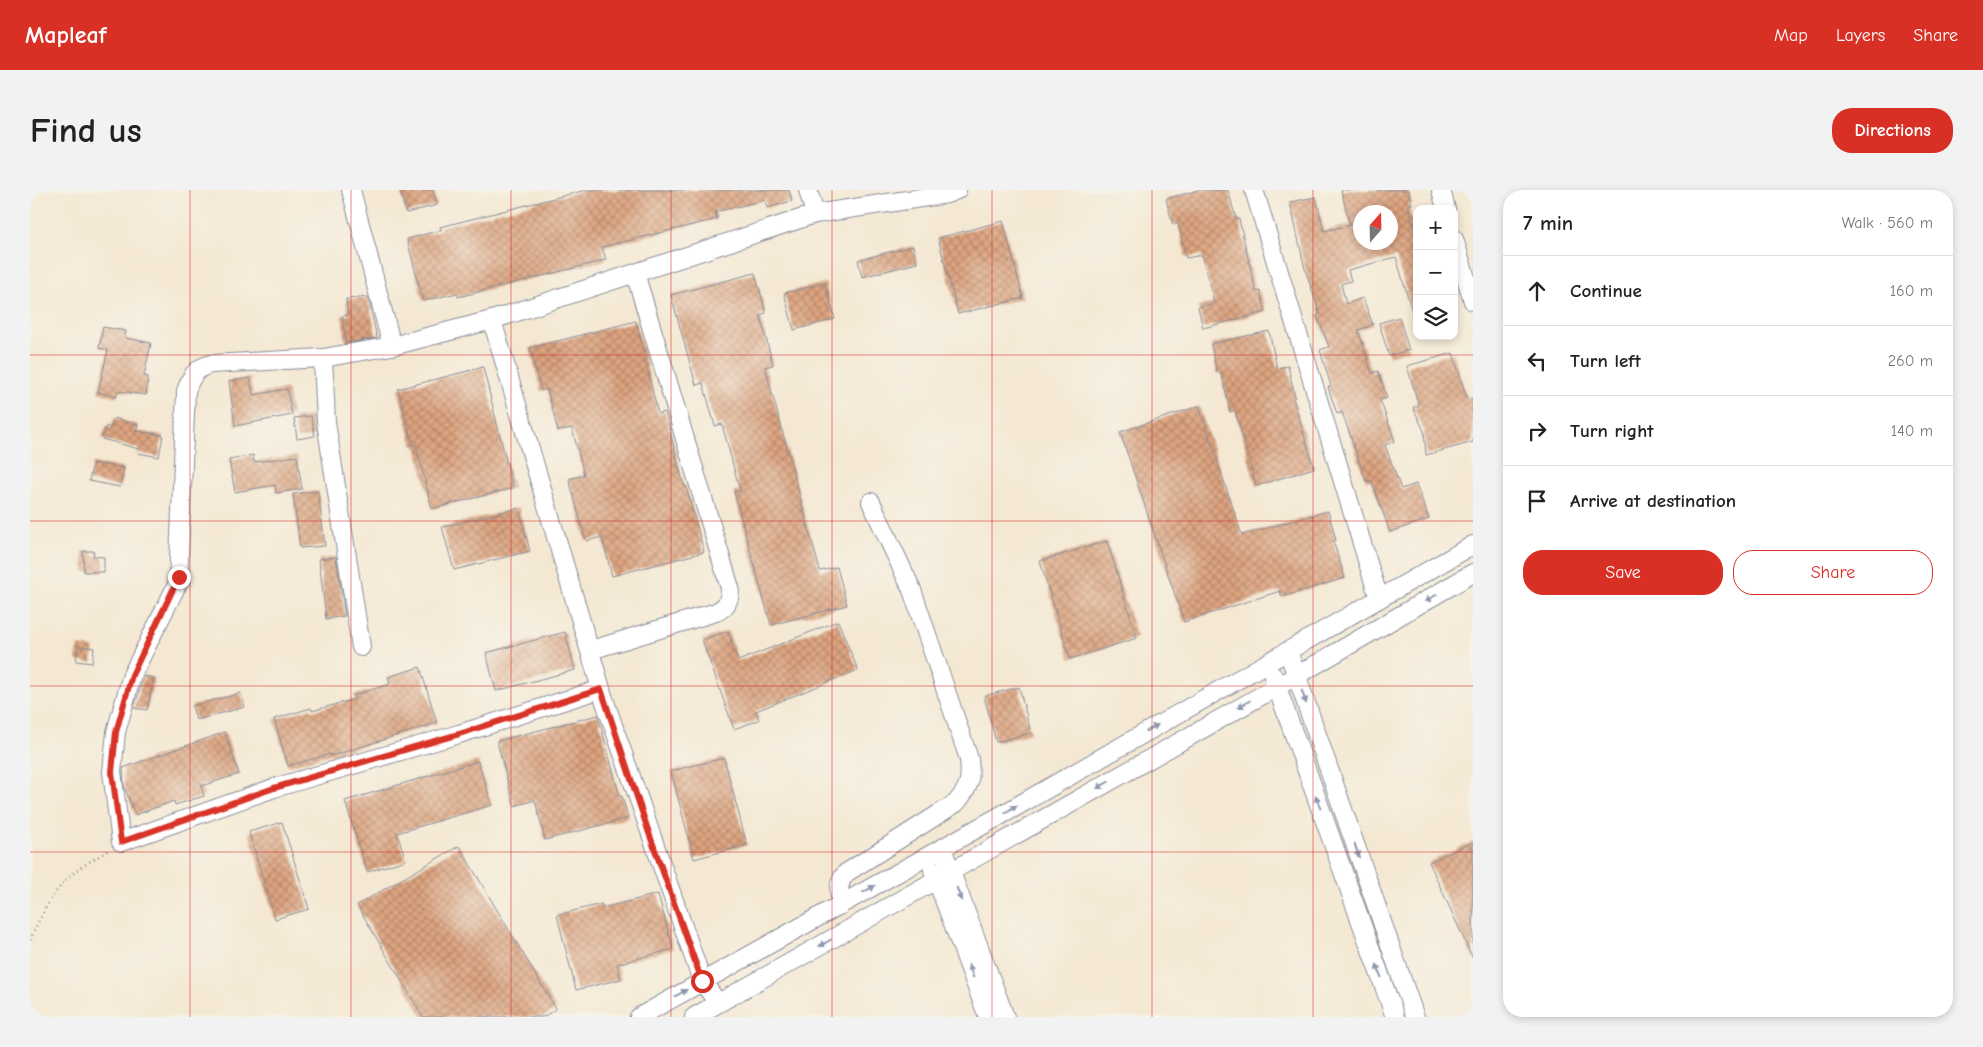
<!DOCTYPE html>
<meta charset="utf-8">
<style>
body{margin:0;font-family:"Comic Neue",sans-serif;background:#f2f2f2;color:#222}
.controls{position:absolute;right:15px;top:15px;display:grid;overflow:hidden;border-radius:10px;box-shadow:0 2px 8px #0003}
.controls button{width:45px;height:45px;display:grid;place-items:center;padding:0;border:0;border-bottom:1px solid #e0e0e0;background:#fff;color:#222;font:25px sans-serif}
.compass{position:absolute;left:1323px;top:15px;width:45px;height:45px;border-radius:50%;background:#fff;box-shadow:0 2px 8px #0003;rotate:20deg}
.stop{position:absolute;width:15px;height:15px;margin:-11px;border:4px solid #d93025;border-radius:50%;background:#fff}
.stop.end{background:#d93025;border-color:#fff;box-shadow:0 1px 5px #0008}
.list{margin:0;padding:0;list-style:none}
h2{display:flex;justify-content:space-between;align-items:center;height:65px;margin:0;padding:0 20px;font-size:21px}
h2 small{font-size:16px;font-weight:400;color:#767676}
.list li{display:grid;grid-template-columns:32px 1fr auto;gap:15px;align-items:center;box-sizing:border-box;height:70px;padding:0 20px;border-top:1px solid #e0e0e0}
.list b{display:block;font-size:19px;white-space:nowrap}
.list em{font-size:16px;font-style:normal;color:#767676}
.actions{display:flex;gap:10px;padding:15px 20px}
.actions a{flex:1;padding:11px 0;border:1px solid #d93025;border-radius:20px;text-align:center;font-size:18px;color:#d93025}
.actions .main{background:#d93025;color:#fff}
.icon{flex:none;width:28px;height:28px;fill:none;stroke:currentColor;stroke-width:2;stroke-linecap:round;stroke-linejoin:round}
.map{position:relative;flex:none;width:1443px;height:827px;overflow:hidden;border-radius:20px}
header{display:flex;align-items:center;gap:30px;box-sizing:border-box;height:70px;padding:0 25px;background:#d93025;color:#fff}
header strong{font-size:24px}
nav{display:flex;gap:28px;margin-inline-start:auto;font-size:18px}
.intro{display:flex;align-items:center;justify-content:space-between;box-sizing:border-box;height:120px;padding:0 30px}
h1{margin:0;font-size:35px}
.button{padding:12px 22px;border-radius:20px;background:#d93025;color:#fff;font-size:18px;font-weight:700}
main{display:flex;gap:30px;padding:0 30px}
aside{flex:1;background:#fff;border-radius:20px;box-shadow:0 2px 8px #0003}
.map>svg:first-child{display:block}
.building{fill:url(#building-cross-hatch);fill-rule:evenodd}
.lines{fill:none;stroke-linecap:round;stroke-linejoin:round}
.minor-casing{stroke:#888c98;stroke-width:20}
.path{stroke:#888c98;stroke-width:2.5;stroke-dasharray:1 4;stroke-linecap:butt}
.minor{stroke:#fff;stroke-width:18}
.oneway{fill:#8d97ae}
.route{stroke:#d93025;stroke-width:6}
.grid{fill:none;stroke:#d62828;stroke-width:1;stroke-opacity:0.55}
</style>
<header>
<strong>Mapleaf</strong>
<nav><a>Map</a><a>Layers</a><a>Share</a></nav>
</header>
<div class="intro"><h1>Find us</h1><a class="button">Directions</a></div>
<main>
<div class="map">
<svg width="1443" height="827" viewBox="0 0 1443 827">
<defs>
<pattern id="building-cross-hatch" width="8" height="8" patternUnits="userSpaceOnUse" patternTransform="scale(1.25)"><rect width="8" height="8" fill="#dea47f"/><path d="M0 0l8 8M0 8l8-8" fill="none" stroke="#b3866b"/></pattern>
</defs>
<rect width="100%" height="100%" fill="#f7f3e8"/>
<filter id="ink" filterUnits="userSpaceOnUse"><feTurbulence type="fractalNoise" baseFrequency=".02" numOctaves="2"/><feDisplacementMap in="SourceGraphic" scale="10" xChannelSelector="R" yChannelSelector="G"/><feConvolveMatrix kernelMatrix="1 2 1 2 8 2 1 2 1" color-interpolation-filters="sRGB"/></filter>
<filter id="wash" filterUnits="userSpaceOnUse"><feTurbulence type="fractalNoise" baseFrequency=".0096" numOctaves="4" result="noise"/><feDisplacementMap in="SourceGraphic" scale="20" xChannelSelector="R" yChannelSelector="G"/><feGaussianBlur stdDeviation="1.12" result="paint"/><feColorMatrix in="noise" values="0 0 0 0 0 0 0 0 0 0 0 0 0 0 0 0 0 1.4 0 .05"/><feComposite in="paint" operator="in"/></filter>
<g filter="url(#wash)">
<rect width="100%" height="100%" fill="#f4e8d3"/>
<g id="blocks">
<path class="building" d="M370,0H403L407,15L376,23Z
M556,0H759L762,11L737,18L735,10L685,22L687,29L572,57L576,70L428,107L427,103L393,111L377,49L411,40L410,37Z
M1169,0H1198L1206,29H1209L1226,102L1230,101L1236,122L1173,138L1168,117L1184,113L1172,65L1156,68L1148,33L1143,35L1136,9Z
M1311,0H1378L1382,14L1378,15L1387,48V128H1384L1366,67L1318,80L1321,91L1311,94L1316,114L1333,108L1343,135L1328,140L1342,183L1348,181L1357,208L1350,210L1365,251L1355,255L1371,299L1386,294L1399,329L1360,342L1341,290L1336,291L1312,222L1307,224L1298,197L1301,196L1290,160L1299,157L1287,125L1290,124L1275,79L1260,12L1286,7L1294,41L1320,35ZM1330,22H1360V52H1330Z
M973,31L993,108L928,124L908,48Z
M883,56L887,73L832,87L828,70Z
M725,83L736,123L730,125L743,175L735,177L790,381L807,377L817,415L741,435L704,302L710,301L692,234L685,236L673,193L666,195L641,105Z
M795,93L805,129L764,140L754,103Z
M338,107L347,148L316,153L312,126L318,125L316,109Z
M1369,127L1379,160L1359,166L1349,133Z
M606,131L628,224L635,222L654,296H656L674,362L582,386L572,347L556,351L539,289L554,285L542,238L528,241L517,199L511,201L500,158Z
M73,137L96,141L95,148L121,153L114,186L118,187L116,205L88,201L86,207L68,202L78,160L69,158Z
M1239,141L1247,178L1258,176L1265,207L1263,208L1284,278L1226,296L1205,220L1200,222L1191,182L1187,183L1181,154Z
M1423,163L1437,209L1443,208V252L1396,265L1394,241L1383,217L1389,216L1377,176Z
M453,177L483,298L402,319L386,255L383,256L368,199Z
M220,188L223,205L257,199L262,225L205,236L199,191Z
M1169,216L1212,345L1298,321L1306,350L1303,351L1315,388L1252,407L1250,401L1154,432L1090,242Z
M281,226L285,246L267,249L264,228Z
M84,228L108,235L106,241L133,245L129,267L108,263L109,259L72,249L76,236L81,238Z
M223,265L224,272L267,266L272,299L246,303L245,295L205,302L199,270Z
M63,273L94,278L90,297L59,291Z
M288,301L295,356L270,358L263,304Z
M489,318L500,361L424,380L412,337Z
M1077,351L1107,448L1040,469L1010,371Z
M53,361H64L63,366L74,367V382H54Z
M306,367L315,426L296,429L289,369Z
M808,431L828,480L726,521L729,530L704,539L672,450L698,441L708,471Z
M535,442L545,480L466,501L456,463Z
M48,456L64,458L62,473L46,471Z
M390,477L407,533L301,566L300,564L258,576L244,529L281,518L282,521L325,509L324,505L360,494L358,487Z
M114,486L124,488L117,520L104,518Z
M989,497L1001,543L966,552L954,506Z
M211,503L215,517L166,530L162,516Z
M568,525L590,607L592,606L598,628L515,650L505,610L484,616L467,551Z
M195,542L209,584L171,596L174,606L145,615L144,611L105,625L94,596L93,578Z
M694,568L717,655L664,669L641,581Z
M448,571L462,615L367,643L376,670L337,682L315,611Z
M252,632L279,719L245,729L219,642Z
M1443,652V769L1399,672Z
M429,656L526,819L513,827H393L327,715Z
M628,704L643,759L587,774L591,789L546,800L527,725L571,714L572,718Z"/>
</g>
</g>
<g filter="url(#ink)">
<use href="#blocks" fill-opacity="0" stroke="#888c98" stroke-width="1"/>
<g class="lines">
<defs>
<path id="minor" d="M321,0L362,156
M778,0L785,24
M1224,0L1349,409
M1411,0L1416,19
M1424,49L1443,111
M462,130L574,509L672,791L688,813
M293,168L296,232L331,457
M561,460L686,422C697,417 700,410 700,398L605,83
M1258,461L1385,827
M1243,486L1365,827
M571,499L429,544L244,598L91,652L82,582L86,542L102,485L148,393L156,201C161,187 165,178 181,174L293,168L362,156L462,130L785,24L917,4L927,0
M912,658L975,827
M903,680L958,827
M811,715C809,703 807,693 816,683L926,613C940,597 941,590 939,569L882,400L841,312
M609,827L975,623L1443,355
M664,827L1266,486L1443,383"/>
</defs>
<use href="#minor" class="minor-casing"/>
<path class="path" d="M0,750C11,725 24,698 46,681C56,673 68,667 79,660"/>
<use href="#minor" class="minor"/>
</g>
<defs><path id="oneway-solid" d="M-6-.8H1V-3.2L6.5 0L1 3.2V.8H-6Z" transform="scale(1.25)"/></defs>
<g class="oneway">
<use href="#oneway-solid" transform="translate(1401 408) rotate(150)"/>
<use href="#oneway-solid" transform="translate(1274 507) rotate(71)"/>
<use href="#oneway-solid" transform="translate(1214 514) rotate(150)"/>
<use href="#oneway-solid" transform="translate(1122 538) rotate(-30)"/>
<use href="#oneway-solid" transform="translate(1073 595) rotate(150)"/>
<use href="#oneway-solid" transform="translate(1288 612) rotate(-110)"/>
<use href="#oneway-solid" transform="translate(981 619) rotate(-30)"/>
<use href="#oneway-solid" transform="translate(1327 661) rotate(71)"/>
<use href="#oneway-solid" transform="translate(839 699) rotate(-29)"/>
<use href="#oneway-solid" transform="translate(929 704) rotate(70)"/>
<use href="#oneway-solid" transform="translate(795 753) rotate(150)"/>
<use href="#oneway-solid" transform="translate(941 781) rotate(-110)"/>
<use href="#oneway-solid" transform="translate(1349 781) rotate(-110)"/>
<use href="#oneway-solid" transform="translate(651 803) rotate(-30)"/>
</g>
</g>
<g class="lines" filter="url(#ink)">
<path class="route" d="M149,387L102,485L86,542L82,582L91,652L244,598L429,544L571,499L619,643L672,791"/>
</g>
<path class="grid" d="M160,0V827M321,0V827M481,0V827M641,0V827M802,0V827M962,0V827M1122,0V827M1283,0V827M0,165H1443M0,331H1443M0,496H1443M0,662H1443"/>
</svg>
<div class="controls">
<button>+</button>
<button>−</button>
<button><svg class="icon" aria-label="layers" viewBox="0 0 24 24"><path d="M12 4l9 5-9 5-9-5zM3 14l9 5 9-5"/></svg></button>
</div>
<svg class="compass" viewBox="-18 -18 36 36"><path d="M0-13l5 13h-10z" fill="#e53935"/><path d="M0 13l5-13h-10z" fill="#767676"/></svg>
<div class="stop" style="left:672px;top:791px"></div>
<div class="stop end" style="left:149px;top:387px"></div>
</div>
<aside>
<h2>7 min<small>Walk · 560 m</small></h2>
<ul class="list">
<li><svg class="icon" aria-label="ahead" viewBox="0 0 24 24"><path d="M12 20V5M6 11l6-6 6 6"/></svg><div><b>Continue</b></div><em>160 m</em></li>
<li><svg class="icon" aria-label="left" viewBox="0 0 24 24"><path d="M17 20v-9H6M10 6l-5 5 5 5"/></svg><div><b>Turn left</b></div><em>260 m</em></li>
<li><svg class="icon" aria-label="right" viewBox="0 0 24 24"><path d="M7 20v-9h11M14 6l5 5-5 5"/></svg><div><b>Turn right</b></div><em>140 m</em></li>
<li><svg class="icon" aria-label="arrive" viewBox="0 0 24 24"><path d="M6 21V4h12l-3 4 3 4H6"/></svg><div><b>Arrive at destination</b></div></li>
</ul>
<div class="actions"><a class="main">Save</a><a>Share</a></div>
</aside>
</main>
